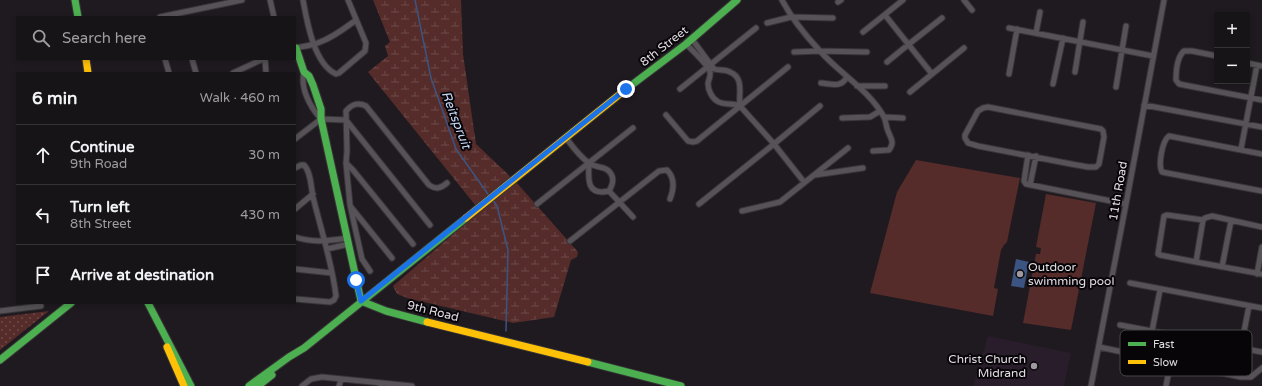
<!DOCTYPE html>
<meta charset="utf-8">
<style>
body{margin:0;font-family:"Varela Round",sans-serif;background:#242125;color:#f1f3f6}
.controls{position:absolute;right:12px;top:12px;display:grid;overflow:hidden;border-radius:0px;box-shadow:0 2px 6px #0003}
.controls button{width:36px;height:36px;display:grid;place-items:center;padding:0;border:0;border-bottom:1px solid #363337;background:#171418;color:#f1f3f6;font:20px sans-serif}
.stop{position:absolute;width:12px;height:12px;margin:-9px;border:3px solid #1a73e8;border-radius:50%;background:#fff}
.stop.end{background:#1a73e8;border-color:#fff;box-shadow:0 1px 4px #0008}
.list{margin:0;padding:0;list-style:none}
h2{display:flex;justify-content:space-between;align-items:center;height:52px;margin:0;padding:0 16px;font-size:17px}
h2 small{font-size:13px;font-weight:400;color:#9e9ea2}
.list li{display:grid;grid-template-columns:26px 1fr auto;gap:12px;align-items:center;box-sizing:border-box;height:60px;padding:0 16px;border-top:1px solid #363337}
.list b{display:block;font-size:15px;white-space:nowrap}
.list p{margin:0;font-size:13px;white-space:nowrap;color:#9e9ea2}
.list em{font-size:13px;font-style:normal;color:#9e9ea2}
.icon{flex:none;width:22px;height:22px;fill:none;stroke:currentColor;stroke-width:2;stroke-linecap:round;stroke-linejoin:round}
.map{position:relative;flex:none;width:1262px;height:386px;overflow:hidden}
.search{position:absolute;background:#171418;box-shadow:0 2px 6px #0003;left:16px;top:16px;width:280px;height:44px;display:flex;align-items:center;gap:10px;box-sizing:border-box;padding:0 14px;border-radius:0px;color:#9e9ea2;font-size:15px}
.panel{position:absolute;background:#171418;box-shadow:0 2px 6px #0003;left:16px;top:72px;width:280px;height:232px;border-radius:0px}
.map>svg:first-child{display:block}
.built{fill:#291d2b}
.grass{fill:url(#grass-dots)}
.wetland{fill:url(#wetland-marsh)}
.garden{fill:#552c2a}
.water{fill:#3b5482}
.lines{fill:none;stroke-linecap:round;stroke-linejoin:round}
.stream{stroke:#3b5482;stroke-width:1.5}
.street-casing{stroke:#383538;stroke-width:7}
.fast-casing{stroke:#383538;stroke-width:9}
.slow-casing{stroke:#383538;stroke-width:9}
.street{stroke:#565257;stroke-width:5}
.fast{stroke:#4caf50;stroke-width:7}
.slow{stroke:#ffc107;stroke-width:7}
.route{stroke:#1a73e8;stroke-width:5}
.poi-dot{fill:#9e989f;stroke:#080509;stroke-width:1.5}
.labels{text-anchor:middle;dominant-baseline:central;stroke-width:4;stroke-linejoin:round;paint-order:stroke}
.street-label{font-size:12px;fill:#e2dce3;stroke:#080509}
.poi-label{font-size:12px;fill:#e2dce3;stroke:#080509;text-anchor:start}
.water-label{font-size:13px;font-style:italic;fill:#c5d7f6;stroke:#080509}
.key{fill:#080509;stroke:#49464a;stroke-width:1}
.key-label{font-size:11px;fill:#e2dce3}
</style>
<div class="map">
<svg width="1262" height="386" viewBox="0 0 1262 386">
<defs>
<pattern id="grass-dots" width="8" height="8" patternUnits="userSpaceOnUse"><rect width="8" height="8" fill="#552c2a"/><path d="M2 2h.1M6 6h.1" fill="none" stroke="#6d4a49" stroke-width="1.8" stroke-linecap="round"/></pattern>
<pattern id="wetland-marsh" width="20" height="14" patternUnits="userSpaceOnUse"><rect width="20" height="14" fill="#552c2a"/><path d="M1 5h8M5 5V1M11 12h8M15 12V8" fill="none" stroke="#6d4a49"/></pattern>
</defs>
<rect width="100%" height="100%" fill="#1f1a20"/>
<path class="built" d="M988,336L1071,353L1064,386H973Z"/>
<path class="grass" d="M49,311L0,350V317Z"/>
<path class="wetland" d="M373,0H461L463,54L476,144L516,182L578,252L577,257L571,260L554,317L513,323L407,298L397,294L393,286L480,211L368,72L388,56L385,46L390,42Z"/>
<path class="garden" d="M916,160L1020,178L1007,242L1004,245L1001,250L994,288L998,289L993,316L870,293L897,192Z
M1046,194L1096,203L1071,330L1023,323L1036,254H1040L1041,248L1036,247Z"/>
<path class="water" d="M1016,259L1029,262L1024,288L1011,286Z"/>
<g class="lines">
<path class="stream" d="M415,0L431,78L456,149L490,197
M493,200L497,206L508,250L506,331"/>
<defs>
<path id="street" d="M270,0L274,17
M303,0C307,22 314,64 336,74L339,73L365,51L366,43L348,0
M782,0C792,19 806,36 820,51C839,73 869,90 884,117C886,121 886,127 888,131C891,139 895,142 889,150L873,151
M964,0L972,10
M838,2L841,0
M885,15L932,74
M160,17L242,0
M767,23L791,17L833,18
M1009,28L1153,56
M863,32L903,0
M1036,33L1040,12
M692,39L714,69C720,71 725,69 730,72C745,78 738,95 740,106
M686,44C691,49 709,66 710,72C711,77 708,80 708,84C708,90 712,98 717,101C724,106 733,102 740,106L774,144L804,182
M295,48C303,46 312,46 320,42C334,37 345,28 356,20
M794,52L819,51L867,52
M1217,56L1192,51H1184C1177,57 1176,71 1176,80L1179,84L1184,85L1262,100
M165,59L169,73
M192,59L196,73
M265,59L266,73
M887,62L909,44L942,18
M1247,63L1262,66
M304,72C300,88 310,107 321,119L346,120L430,225
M1075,72L1083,22
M233,73L263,59
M1009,74L1017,29
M821,83C832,84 841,88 847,77
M1053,84L1063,38
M857,86H885
M1116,87L1126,26
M680,89L756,28
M910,92L964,48
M1144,105L1262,127
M988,107L1101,129L1103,131L1104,137L1099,164L1096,167H1088L1071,164L978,146L968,143L965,138V135L978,111L983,108Z
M666,115L688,141L693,142L697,141L788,67
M884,117L903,118
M842,118L870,117L880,111
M566,138C572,146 580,157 589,163C597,169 608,165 612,176C614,181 612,186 609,191
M295,139L321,119
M1241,149L1257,65
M1262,154L1169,136C1162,141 1158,165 1162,172L1167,173L1262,191
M1028,155L1024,181L1026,184L1126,204
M346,163L353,170L413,244
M589,164C588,180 587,196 609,191
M295,168L301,165H304C311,172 311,187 313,197C321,230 332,262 336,296L334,300L330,302L295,299
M815,175L863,168
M1030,185L1036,156
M609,191L633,217
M537,204L633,128
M699,204L774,144L820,106
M351,207L392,258
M295,209L313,194
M742,211L780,202L848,148
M1262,227L1212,216L1205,218L1203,220L1196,262L1262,274
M295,237C313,243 329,241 347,238
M570,241L659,171L667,170C675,178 674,189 670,199
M327,249L349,244
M1196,262L1160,255L1158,254L1164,216L1167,215L1203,220
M1222,267L1231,221
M295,269L332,273
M370,271L362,259L350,205L346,163L347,151L346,111C352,104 358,102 366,106L429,185C436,190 441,188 447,183
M1257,274L1262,247
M1130,283L1262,308
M0,311L41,306
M1120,325L1262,352
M1152,331L1160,290
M1099,347L1241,377H1251L1262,368
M1241,347L1249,306
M382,383L412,386
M302,386L311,379L322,377L382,383L381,386
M339,386L341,380
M1091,386L1126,204L1164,0
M1166,386L1176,335"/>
<path id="fast" d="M75,0L78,17
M296,48L304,72L309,76L313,85L321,109V119L361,301L386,311L427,322
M625,90L686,44L737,0
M148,303L191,386
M0,360L71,303
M588,362L681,386
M249,386L289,357L304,348L466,218
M258,386L272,375"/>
<path id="slow" d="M86,59L88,73
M466,218L625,90
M427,322L588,362
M167,347L184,386"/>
</defs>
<use href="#street" class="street-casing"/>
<use href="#fast" class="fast-casing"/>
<use href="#slow" class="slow-casing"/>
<use href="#street" class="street"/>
<use href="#fast" class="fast"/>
<use href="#slow" class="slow"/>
</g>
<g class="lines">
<path class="route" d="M356,280L361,301L626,89"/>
</g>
<g class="poi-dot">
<circle cx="1020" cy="274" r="4"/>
<circle cx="1034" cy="366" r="4"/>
</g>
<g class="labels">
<g class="street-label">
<text transform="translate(664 46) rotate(-38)">8th Street</text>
<text transform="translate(1118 191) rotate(-80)">11th Road</text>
<text transform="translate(433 311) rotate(14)">9th Road</text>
</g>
<g class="poi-label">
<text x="1028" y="267">Outdoor<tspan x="1028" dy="14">swimming pool</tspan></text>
<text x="1026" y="359" text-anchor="end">Christ Church<tspan x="1026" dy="14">Midrand</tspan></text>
</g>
<g class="water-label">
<text transform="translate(456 120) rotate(69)">Reitspruit</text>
</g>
</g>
<rect x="1120" y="330" width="132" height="46" rx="6" class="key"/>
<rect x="1128" y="342" width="18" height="4" fill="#4caf50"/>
<rect x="1128" y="360" width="18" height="4" fill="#ffc107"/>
<g class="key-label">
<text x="1153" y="348">Fast</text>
<text x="1153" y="366">Slow</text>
</g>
</svg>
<div class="controls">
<button>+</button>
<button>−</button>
</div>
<div class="stop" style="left:356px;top:280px"></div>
<div class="stop end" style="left:626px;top:89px"></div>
<div class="search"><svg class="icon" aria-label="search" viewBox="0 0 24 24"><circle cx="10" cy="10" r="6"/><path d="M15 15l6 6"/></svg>Search here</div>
<section class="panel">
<h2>6 min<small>Walk · 460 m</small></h2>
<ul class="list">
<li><svg class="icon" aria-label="ahead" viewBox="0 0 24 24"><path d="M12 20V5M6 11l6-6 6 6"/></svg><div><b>Continue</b><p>9th Road</p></div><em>30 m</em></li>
<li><svg class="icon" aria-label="left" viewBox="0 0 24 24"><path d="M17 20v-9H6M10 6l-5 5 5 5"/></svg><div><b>Turn left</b><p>8th Street</p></div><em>430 m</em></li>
<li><svg class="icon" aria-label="arrive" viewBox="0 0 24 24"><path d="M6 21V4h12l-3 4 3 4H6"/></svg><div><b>Arrive at destination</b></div></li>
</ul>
</section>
</div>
